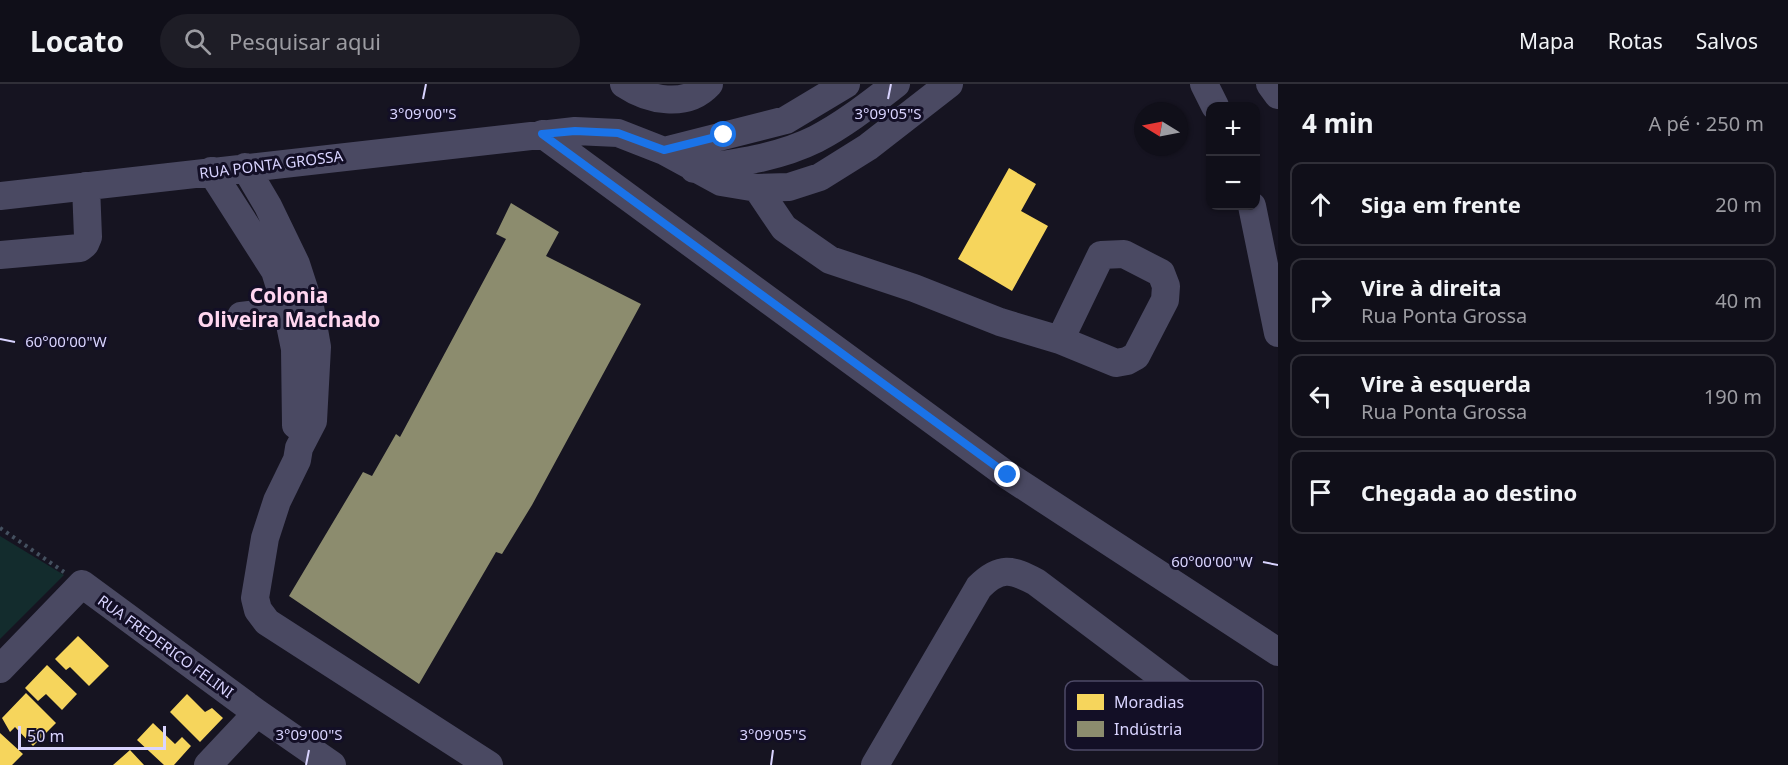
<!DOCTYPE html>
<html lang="pt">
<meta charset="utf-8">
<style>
body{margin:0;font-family:"Noto Sans",sans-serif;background:#1e1d26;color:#f1f3f6}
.controls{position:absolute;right:18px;top:18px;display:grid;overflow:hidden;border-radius:12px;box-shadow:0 2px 4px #0004}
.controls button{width:54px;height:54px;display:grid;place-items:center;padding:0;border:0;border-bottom:2px solid #302f38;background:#100f19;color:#f1f3f6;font:30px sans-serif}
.compass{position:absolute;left:1134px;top:18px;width:54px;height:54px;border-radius:50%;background:#100f19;box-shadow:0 2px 4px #0004;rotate:280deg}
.scale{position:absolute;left:18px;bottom:15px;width:148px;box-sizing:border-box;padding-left:6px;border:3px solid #d9d4ff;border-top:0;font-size:16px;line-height:21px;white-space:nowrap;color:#d9d4ff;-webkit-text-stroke:4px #130f26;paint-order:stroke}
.stop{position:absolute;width:18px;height:18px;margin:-14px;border:4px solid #1a73e8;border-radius:50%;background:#fff}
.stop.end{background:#1a73e8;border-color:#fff;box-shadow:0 2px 6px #0008}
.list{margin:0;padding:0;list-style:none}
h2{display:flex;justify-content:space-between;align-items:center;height:78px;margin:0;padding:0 24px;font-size:26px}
h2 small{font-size:20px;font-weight:400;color:#9c9ca2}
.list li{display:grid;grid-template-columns:39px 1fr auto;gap:18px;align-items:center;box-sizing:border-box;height:84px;margin:0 12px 12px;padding:0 12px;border:2px solid #302f38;border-radius:12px}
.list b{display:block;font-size:22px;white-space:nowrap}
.list p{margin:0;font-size:20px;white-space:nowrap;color:#9c9ca2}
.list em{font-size:20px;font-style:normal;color:#9c9ca2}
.icon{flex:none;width:33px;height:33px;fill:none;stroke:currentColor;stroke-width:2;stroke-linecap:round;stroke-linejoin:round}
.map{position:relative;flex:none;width:1278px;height:681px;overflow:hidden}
header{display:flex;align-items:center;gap:36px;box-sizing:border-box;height:84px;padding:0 30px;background:#100f19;border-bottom:2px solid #302f38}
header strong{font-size:28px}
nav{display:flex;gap:33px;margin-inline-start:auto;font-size:21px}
.search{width:420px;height:54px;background:#1e1d26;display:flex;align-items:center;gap:15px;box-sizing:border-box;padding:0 21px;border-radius:33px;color:#9c9ca2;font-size:22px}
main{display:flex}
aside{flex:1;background:#100f19}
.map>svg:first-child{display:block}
.green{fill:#132c2d}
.homes{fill:#f6d55c}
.industry{fill:#8c8c6e}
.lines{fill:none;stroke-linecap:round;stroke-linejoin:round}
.path{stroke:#44505f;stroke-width:4;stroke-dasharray:3 4.5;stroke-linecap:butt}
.minor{stroke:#4a4962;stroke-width:28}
.route{stroke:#1a73e8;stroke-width:8}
.ticks{fill:none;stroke:#d9d4ff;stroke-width:2}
.labels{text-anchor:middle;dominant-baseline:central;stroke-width:6;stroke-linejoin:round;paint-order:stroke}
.street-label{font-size:15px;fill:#d9d4ff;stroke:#130f26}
.district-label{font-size:21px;font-weight:bold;fill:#ffd6f0;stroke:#130f26}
.key{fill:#130f26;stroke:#4e4a67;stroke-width:1.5}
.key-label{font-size:16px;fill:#d9d4ff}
.ticks-label{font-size:15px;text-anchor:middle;fill:#d9d4ff;stroke:#130f26;stroke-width:6;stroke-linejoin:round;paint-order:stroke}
</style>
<header>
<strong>Locato</strong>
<div class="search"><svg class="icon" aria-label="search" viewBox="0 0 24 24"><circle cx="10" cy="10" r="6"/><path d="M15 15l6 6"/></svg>Pesquisar aqui</div>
<nav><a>Mapa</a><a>Rotas</a><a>Salvos</a></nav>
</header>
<main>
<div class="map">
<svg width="1278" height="681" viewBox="0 0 1278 681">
<rect width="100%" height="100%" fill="#161421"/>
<path class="green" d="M0,452L64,491L0,555Z"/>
<path class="homes" d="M1009,84L1036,100L1021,127L1048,142L1012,207L958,175Z
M78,552L109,582L89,602L70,583L66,586L55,575Z
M47,581L77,610L62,626L46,610L38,617L25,604Z
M26,609L56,639L33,662L15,643L10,648L2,634Z
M187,610L205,628L212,624L223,634L200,658L170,628Z
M153,639L175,660L182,653L191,662L174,681H164L137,656Z
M0,649L23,670L12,681H0Z
M130,666L144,681H113Z"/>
<path class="industry" d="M511,119L559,148L546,172L641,220L532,421L502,470L496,468L419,600L289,512L363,388L372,392L396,350L400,353L506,155L496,150Z"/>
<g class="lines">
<path class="path" d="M0,444L64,488"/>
<path class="minor" d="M624,0C648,16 686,25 709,0
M1204,0L1215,22
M1270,0L1278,11
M542,50L1007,391L1278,568
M664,67L786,36L846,0
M245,83L268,122L296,180L310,223L317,263L313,337L299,364L297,376L277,417L265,454L255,514L258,526L267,538L489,681
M694,85C735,79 778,74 816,55C845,40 870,20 896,0
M211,87L275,187L287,226L295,265L296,341
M757,104L784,144L830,176L914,204L1000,238L1060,256L1116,279L1127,277L1136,272L1165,216L1166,202L1161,189L1124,170L1101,171L1060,256
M0,112L575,47L618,49L664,67L721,98L757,104L789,103L820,93L868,63L949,0
M1252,122L1278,249
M0,171L80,164L85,160L88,153L86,102
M241,232L305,224
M0,585L82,500L257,629L332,681
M208,681L257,629
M875,681L979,503C1000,482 1012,485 1036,498L1185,610"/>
</g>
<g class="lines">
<path class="route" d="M724,51L664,66L618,49L575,47L542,50L1008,391"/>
</g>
<path class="ticks" d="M423,15L426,0M888,15L891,0M0,255L15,258M1263,478L1278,481M306,681L309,666M771,681L773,666"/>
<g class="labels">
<g class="street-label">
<text transform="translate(271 80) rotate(-7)">RUA PONTA GROSSA</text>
<text transform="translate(166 562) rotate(36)">RUA FREDERICO FELINI</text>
</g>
<g class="district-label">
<text x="289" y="211">Colonia<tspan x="289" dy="24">Oliveira Machado</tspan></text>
</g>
</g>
<rect x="1065" y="597" width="198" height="69" rx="9" class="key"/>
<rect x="1077" y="610" width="27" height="16" fill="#f6d55c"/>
<rect x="1077" y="637" width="27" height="16" fill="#8c8c6e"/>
<g class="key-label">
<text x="1114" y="624">Moradias</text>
<text x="1114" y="651">Indústria</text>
</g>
<g class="ticks-label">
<text x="423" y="35">3°09'00"S</text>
<text x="888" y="35">3°09'05"S</text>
<text x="66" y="263">60°00'00"W</text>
<text x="1212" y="483">60°00'00"W</text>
<text x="309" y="656">3°09'00"S</text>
<text x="773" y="656">3°09'05"S</text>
</g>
</svg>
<div class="controls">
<button>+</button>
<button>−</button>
</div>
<svg class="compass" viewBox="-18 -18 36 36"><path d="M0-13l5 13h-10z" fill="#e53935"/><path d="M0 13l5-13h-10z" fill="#9c9ca2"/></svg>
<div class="scale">50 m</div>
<div class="stop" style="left:724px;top:51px"></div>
<div class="stop end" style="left:1008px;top:391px"></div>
</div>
<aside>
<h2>4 min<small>A pé · 250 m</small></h2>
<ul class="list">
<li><svg class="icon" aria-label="ahead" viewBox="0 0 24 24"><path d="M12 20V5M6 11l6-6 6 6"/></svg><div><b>Siga em frente</b></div><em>20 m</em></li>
<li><svg class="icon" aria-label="right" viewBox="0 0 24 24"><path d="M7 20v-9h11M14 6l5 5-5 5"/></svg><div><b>Vire à direita</b><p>Rua Ponta Grossa</p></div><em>40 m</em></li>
<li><svg class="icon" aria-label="left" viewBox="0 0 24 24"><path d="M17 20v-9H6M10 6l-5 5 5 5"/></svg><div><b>Vire à esquerda</b><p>Rua Ponta Grossa</p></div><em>190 m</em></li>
<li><svg class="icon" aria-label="arrive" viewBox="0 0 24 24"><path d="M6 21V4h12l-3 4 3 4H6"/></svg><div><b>Chegada ao destino</b></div></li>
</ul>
</aside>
</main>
